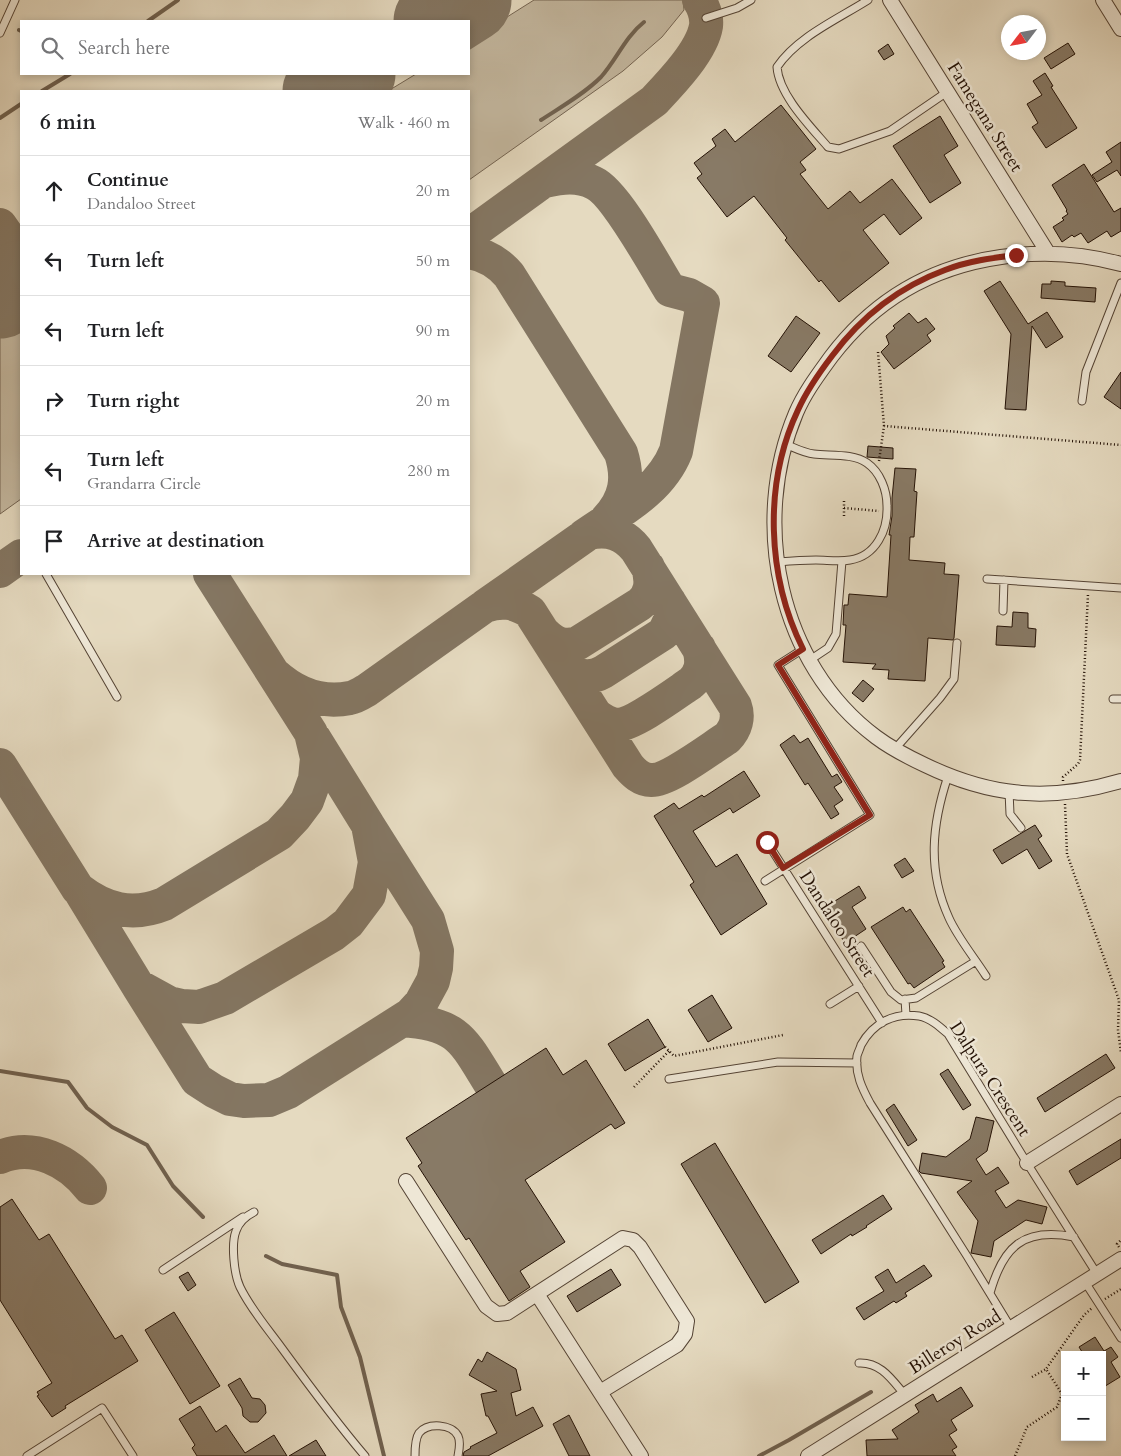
<!DOCTYPE html>
<meta charset="utf-8">
<style>
body{margin:0;font-family:Cardo,serif;background:#f6f6f6;color:#202124}
.controls{position:absolute;right:15px;bottom:15px;display:grid;overflow:hidden;border-radius:0px;box-shadow:0 2px 8px #0003}
.controls button{width:45px;height:45px;display:grid;place-items:center;padding:0;border:0;border-bottom:1px solid #e0e0e0;background:#fff;color:#202124;font:25px sans-serif}
.compass{position:absolute;left:1001px;top:15px;width:45px;height:45px;border-radius:50%;background:#fff;box-shadow:0 2px 8px #0003;rotate:238deg}
.stop{position:absolute;width:15px;height:15px;margin:-11px;border:4px solid #8f2418;border-radius:50%;background:#fff}
.stop.end{background:#8f2418;border-color:#fff;box-shadow:0 1px 5px #0008}
.list{margin:0;padding:0;list-style:none}
h2{display:flex;justify-content:space-between;align-items:center;height:65px;margin:0;padding:0 20px;font-size:21px}
h2 small{font-size:16px;font-weight:400;color:#757577}
.list li{display:grid;grid-template-columns:32px 1fr auto;gap:15px;align-items:center;box-sizing:border-box;height:70px;padding:0 20px;border-top:1px solid #e0e0e0}
.list b{display:block;font-size:19px;white-space:nowrap}
.list p{margin:0;font-size:16px;white-space:nowrap;color:#757577}
.list em{font-size:16px;font-style:normal;color:#757577}
.icon{flex:none;width:28px;height:28px;fill:none;stroke:currentColor;stroke-width:2;stroke-linecap:round;stroke-linejoin:round}
.map{position:relative;flex:none;width:1121px;height:1456px;overflow:hidden}
.search{position:absolute;background:#fff;box-shadow:0 2px 8px #0003;left:20px;top:20px;width:450px;height:55px;display:flex;align-items:center;gap:12px;box-sizing:border-box;padding:0 18px;border-radius:0px;color:#757577;font-size:19px}
.panel{position:absolute;background:#fff;box-shadow:0 2px 8px #0003;left:20px;top:90px;width:450px;height:485px;border-radius:0px}
.map>svg:first-child{display:block}
.green{fill:#c4b8a0;stroke:#746452}
.lines{fill:none;stroke-linecap:round;stroke-linejoin:round}
.stream{stroke:#70614f;stroke-width:4}
.taxiway{stroke:#847662;stroke-width:34}
.runway{stroke:#847662;stroke-width:85}
.building{fill:#887a66;stroke:#231105}
.service-casing{stroke:#544334;stroke-width:9}
.minor-casing{stroke:#544334;stroke-width:16}
.path{stroke:#231105;stroke-width:2.5;stroke-dasharray:1 2.5;stroke-linecap:butt}
.service{stroke:#eee7d6;stroke-width:7}
.minor{stroke:#eee7d6;stroke-width:14}
.route{stroke:#8f2418;stroke-width:6}
.labels{text-anchor:middle;dominant-baseline:central;stroke-width:5;stroke-linejoin:round;paint-order:stroke}
.street-label{font-size:18px;fill:#231105;stroke:#eee7d6}
</style>
<div class="map">
<svg width="1121" height="1456" viewBox="0 0 1121 1456">
<rect width="100%" height="100%" fill="#e5dac0"/>
<filter id="stains"><feTurbulence type="fractalNoise" baseFrequency=".004" numOctaves="4"/><feColorMatrix values="0 0 0 0 .2 0 0 0 0 .09 0 0 0 0 .02 0 0 0 .5 -.17"/></filter>
<radialGradient id="worn" r=".72"><stop offset=".6" stop-color="#630" stop-opacity="0"/><stop offset="1" stop-color="#630" stop-opacity=".3"/></radialGradient>
<path class="green" d="M534,0H683L684,10L662,37L623,71L469,180V91H388L416,74H469V41Z
M21,322V499L0,514V336Z"/>
<g class="lines">
<path class="stream" d="M148,21L178,0
M19,30L21,31
M42,91L70,74
M0,118L21,104
M541,120C561,107 584,94 601,77C617,59 625,37 644,22
M0,1071L68,1082L87,1108L112,1127L147,1145L173,1186L203,1217
M266,1256L282,1264L337,1275L341,1307L360,1357L384,1456
M759,1456L789,1440L871,1392"/>
<path class="taxiway" d="M545,181C562,177 578,175 594,183C616,193 655,266 670,290L689,295L703,303L676,451C660,492 618,512 584,536
M0,225L21,255
M469,235L654,101C671,83 702,51 706,26C707,17 704,8 699,0
M469,252C486,255 498,262 509,275L621,453C629,478 626,499 607,519
M0,571L21,556
M545,634C555,644 564,647 578,643L640,604C652,594 652,581 648,567
M564,665C575,677 589,680 603,672L664,633L671,618L669,601
M274,674C295,693 320,704 350,698C356,697 362,693 367,690L485,606C502,600 515,602 530,612L628,766C634,773 641,780 651,780C668,781 711,748 727,738C736,729 739,717 735,706L636,549C623,533 608,529 589,533L485,606
M596,715C602,720 609,724 617,725C633,725 676,693 691,683C702,673 703,662 699,648
M0,765L78,889C105,910 132,917 164,904L279,834L295,817L307,801L315,779L317,758L311,733L210,574
M80,891L138,986L169,1003L182,1006L199,1007L225,998L334,934L348,923L369,895L375,862L368,825L314,738
M138,986L197,1080L214,1091L230,1099L244,1101L269,1100L288,1092L410,1015L421,1003L433,981L436,968L437,951L428,920L368,825
M402,1020C459,1024 463,1040 491,1085
M0,1157C34,1143 69,1161 90,1188"/>
<path class="runway" d="M436,21L469,0
M325,91L353,74
M0,296L21,283"/>
</g>
<path class="building" d="M1068,43L1075,54L1051,69L1044,58Z
M888,44L894,54L884,60L878,51Z
M1045,73L1053,86L1051,87L1077,128L1046,148L1032,127L1038,123L1027,104L1042,95L1033,81Z
M781,105L816,149L800,162L806,170L800,174L828,209L850,191L860,203L892,179L922,218L900,235L884,214L863,230L889,263L839,302L821,280L819,282L785,240L787,238L754,196L727,217L697,178L702,174L694,163L716,146L712,139L725,129L735,142Z
M940,116L958,146L944,155L961,183L930,203L893,146Z
M1121,142V176L1117,170L1097,182L1092,175L1112,162L1106,152Z
M1084,164L1114,212L1121,208V231L1111,237L1107,231L1088,243L1081,233L1074,237L1072,235L1062,242L1053,227L1064,220L1062,218L1068,214L1066,211L1067,210L1052,185Z
M1000,281L1028,324L1047,312L1063,337L1046,348L1032,326L1026,410L1005,409L1011,334L984,291Z
M1051,281L1065,282V286L1096,288L1095,302L1041,298L1042,284H1051Z
M909,313L918,323L926,318L935,329L927,335L931,341L894,369L881,352L889,344L886,336L895,328L893,326Z
M796,316L820,333L791,372L768,356Z
M1121,372V409L1104,397Z
M868,446L893,448V459L867,457Z
M895,468L916,469L914,491L917,492L914,537H910L909,560L945,563L944,574L959,575L954,638L953,640L928,638L925,681L888,679L889,670L872,669L876,664L843,662L846,625H843L844,605H848L849,594L887,597L891,535H889L892,516V498Z
M1013,612L1028,613V628L1036,629L1035,647L996,645L997,626L1012,627Z
M863,680L874,689L863,702L852,693Z
M794,735L800,743L808,738L832,777L837,774L842,782L834,787L843,800L834,806L839,814L831,819L808,783L805,785L780,745Z
M744,771L760,796L733,813L730,808L693,831L716,867L737,854L767,904L721,935L690,885L694,882L654,816L674,803L679,809L702,795L704,797Z
M1035,825L1042,836L1038,839L1052,861L1039,869L1027,849L1002,864L993,850Z
M905,858L914,871L902,878L894,865Z
M859,886L866,898L852,907L866,929L845,943L836,929L840,926L827,906Z
M903,907L906,912L910,909L944,961L942,962L945,967L914,988L910,983L908,984L871,927Z
M712,995L732,1028L708,1042L688,1010Z
M648,1019L665,1047L625,1071L608,1044Z
M546,1048L563,1075L586,1060L625,1123L615,1129L611,1124L525,1180L565,1242L520,1271L530,1287L509,1301L469,1238L466,1240L418,1166L422,1163L406,1138Z
M1106,1054L1115,1068L1045,1112L1037,1098Z
M948,1069L971,1105L963,1110L940,1074Z
M894,1104L917,1140L908,1146L886,1110Z
M976,1117L994,1121L987,1151L976,1159L986,1175L998,1167L1009,1183L995,1191L1006,1208L1018,1200L1047,1207L1042,1224L1026,1220L994,1241L991,1257L971,1253L978,1221L957,1192L972,1181L921,1173L919,1171L922,1153L946,1157L970,1139Z
M1121,1139V1158L1077,1185L1069,1171Z
M715,1143L799,1282L765,1303L681,1164Z
M883,1195L892,1209L866,1226L867,1227L852,1236L851,1234L821,1254L812,1240Z
M12,1199L39,1240L49,1234L115,1339L122,1335L138,1361L65,1406L66,1408L52,1417L37,1396L39,1395L37,1392L52,1383L0,1300V1207Z
M924,1265L932,1276L905,1293L907,1296L896,1303L894,1301L864,1320L856,1308L884,1291L875,1277L888,1269L896,1283Z
M611,1269L621,1285L577,1312L567,1296Z
M188,1272L196,1285L188,1291L179,1277Z
M174,1312L220,1386L190,1404L145,1330Z
M1095,1337L1104,1351L1111,1347L1118,1357L1111,1362L1120,1377L1102,1388V1355H1084L1079,1347Z
M487,1352L516,1369L521,1390L511,1393L516,1416L533,1407L543,1426L488,1456H463L464,1452L471,1448L470,1447L497,1433L488,1416H486L481,1394L497,1391L469,1375L478,1359L482,1362Z
M240,1378L252,1398L260,1399L265,1405L266,1413L258,1422H250L243,1416L242,1408L228,1385Z
M961,1387L973,1406L951,1420L957,1430L949,1435L957,1447L952,1450L956,1456H867L866,1440L898,1439L892,1430L919,1412L915,1405L933,1394L937,1402Z
M200,1406L216,1432L226,1425L245,1453L274,1435L287,1456H197L192,1448L195,1445L179,1419Z
M569,1415L590,1456H569L553,1424Z
M316,1440L326,1456H289Z"/>
<g class="lines">
<defs>
<path id="service" d="M868,0C838,19 797,37 777,67C779,95 810,126 828,147L839,149L890,131L947,92
M706,18L737,8L751,0
M0,33L15,0
M1082,401L1086,372L1121,283
M778,562C790,561 803,560 816,560C827,560 839,562 850,560C876,556 888,530 887,506C887,490 880,472 867,463C853,453 830,456 814,454C804,453 795,448 785,444
M46,574L117,697
M987,579L1121,588
M1003,611L1004,580
M810,660L828,648L836,634L842,561
M1113,699H1121
M894,750L940,698L954,679L957,643
M948,776C932,824 927,870 949,918C958,938 974,957 986,976
M1009,791L1010,814L1021,828
M767,842L882,1023
M765,881L870,815L778,665L803,649
M861,946L891,992L901,1000L916,998L976,961
M905,999L906,1015
M830,1004L859,986
M669,1079L778,1062L857,1063
M254,1212C246,1216 239,1222 236,1231C231,1244 234,1274 240,1287C250,1308 267,1328 281,1347C308,1384 335,1421 365,1456
M163,1270L243,1217
M1085,1282L1121,1338
M990,1293C1003,1247 1023,1227 1074,1237
M1011,1328L967,1256L870,1103C862,1088 855,1074 857,1056C858,1052 860,1049 861,1045C873,1023 894,1012 919,1016C930,1018 939,1026 948,1034L1027,1163L1097,1274
M859,1363C881,1362 892,1380 905,1395
M27,1456L102,1408L133,1456
M415,1456C415,1449 415,1439 419,1433C428,1422 452,1424 458,1436C461,1442 459,1450 458,1456"/>
<path id="minor" d="M890,0L1048,253
M1103,0L1121,29
M1121,264C1081,253 1041,251 1001,257C930,267 874,300 831,357C818,375 805,392 796,413C750,522 778,664 876,737C892,749 908,757 925,765C991,797 1050,802 1121,781
M1027,1163L1121,1104
M406,1181L486,1306L497,1314L507,1313L623,1238L633,1240L640,1247L687,1321L685,1334L677,1345L600,1392
M537,1294L641,1456
M808,1456L1121,1259"/>
</defs>
<use href="#service" class="service-casing"/>
<use href="#minor" class="minor-casing"/>
<path class="path" d="M878,352L884,426
M879,461L884,426L1121,445
M844,508L879,511
M844,516V501
M1063,781V777L1078,764L1080,760L1088,594
M1065,804L1067,854L1119,1000L1118,1030L1121,1053
M665,1047L674,1056L783,1035
M634,1087L669,1051
M1119,1247L1117,1244L1121,1240
M1105,1299L1121,1289
M1032,1377L1046,1369
M1015,1456L1027,1427L1057,1407L1062,1394L1046,1369L1084,1315L1092,1308"/>
<use href="#service" class="service"/>
<use href="#minor" class="minor"/>
</g>
<g class="lines">
<path class="route" d="M767,842L783,868L870,815L778,665L803,649C767,577 763,484 798,410C807,390 819,373 832,356C861,317 899,287 945,270C968,261 992,258 1016,255"/>
</g>
<g class="labels">
<g class="street-label">
<text transform="translate(985 117) rotate(58)">Famegana Street</text>
<text transform="translate(837 924) rotate(57)">Dandaloo Street</text>
<text transform="translate(990 1079) rotate(57)">Dalpura Crescent</text>
<text transform="translate(955 1342) rotate(-32)">Billeroy Road</text>
</g>
</g>
<rect width="100%" height="100%" filter="url(#stains)"/>
<rect width="100%" height="100%" fill="url(#worn)"/>
</svg>
<div class="controls">
<button>+</button>
<button>−</button>
</div>
<svg class="compass" viewBox="-18 -18 36 36"><path d="M0-13l5 13h-10z" fill="#e53935"/><path d="M0 13l5-13h-10z" fill="#757577"/></svg>
<div class="stop" style="left:767px;top:842px"></div>
<div class="stop end" style="left:1016px;top:255px"></div>
<div class="search"><svg class="icon" aria-label="search" viewBox="0 0 24 24"><circle cx="10" cy="10" r="6"/><path d="M15 15l6 6"/></svg>Search here</div>
<section class="panel">
<h2>6 min<small>Walk · 460 m</small></h2>
<ul class="list">
<li><svg class="icon" aria-label="ahead" viewBox="0 0 24 24"><path d="M12 20V5M6 11l6-6 6 6"/></svg><div><b>Continue</b><p>Dandaloo Street</p></div><em>20 m</em></li>
<li><svg class="icon" aria-label="left" viewBox="0 0 24 24"><path d="M17 20v-9H6M10 6l-5 5 5 5"/></svg><div><b>Turn left</b></div><em>50 m</em></li>
<li><svg class="icon" aria-label="left" viewBox="0 0 24 24"><path d="M17 20v-9H6M10 6l-5 5 5 5"/></svg><div><b>Turn left</b></div><em>90 m</em></li>
<li><svg class="icon" aria-label="right" viewBox="0 0 24 24"><path d="M7 20v-9h11M14 6l5 5-5 5"/></svg><div><b>Turn right</b></div><em>20 m</em></li>
<li><svg class="icon" aria-label="left" viewBox="0 0 24 24"><path d="M17 20v-9H6M10 6l-5 5 5 5"/></svg><div><b>Turn left</b><p>Grandarra Circle</p></div><em>280 m</em></li>
<li><svg class="icon" aria-label="arrive" viewBox="0 0 24 24"><path d="M6 21V4h12l-3 4 3 4H6"/></svg><div><b>Arrive at destination</b></div></li>
</ul>
</section>
</div>
